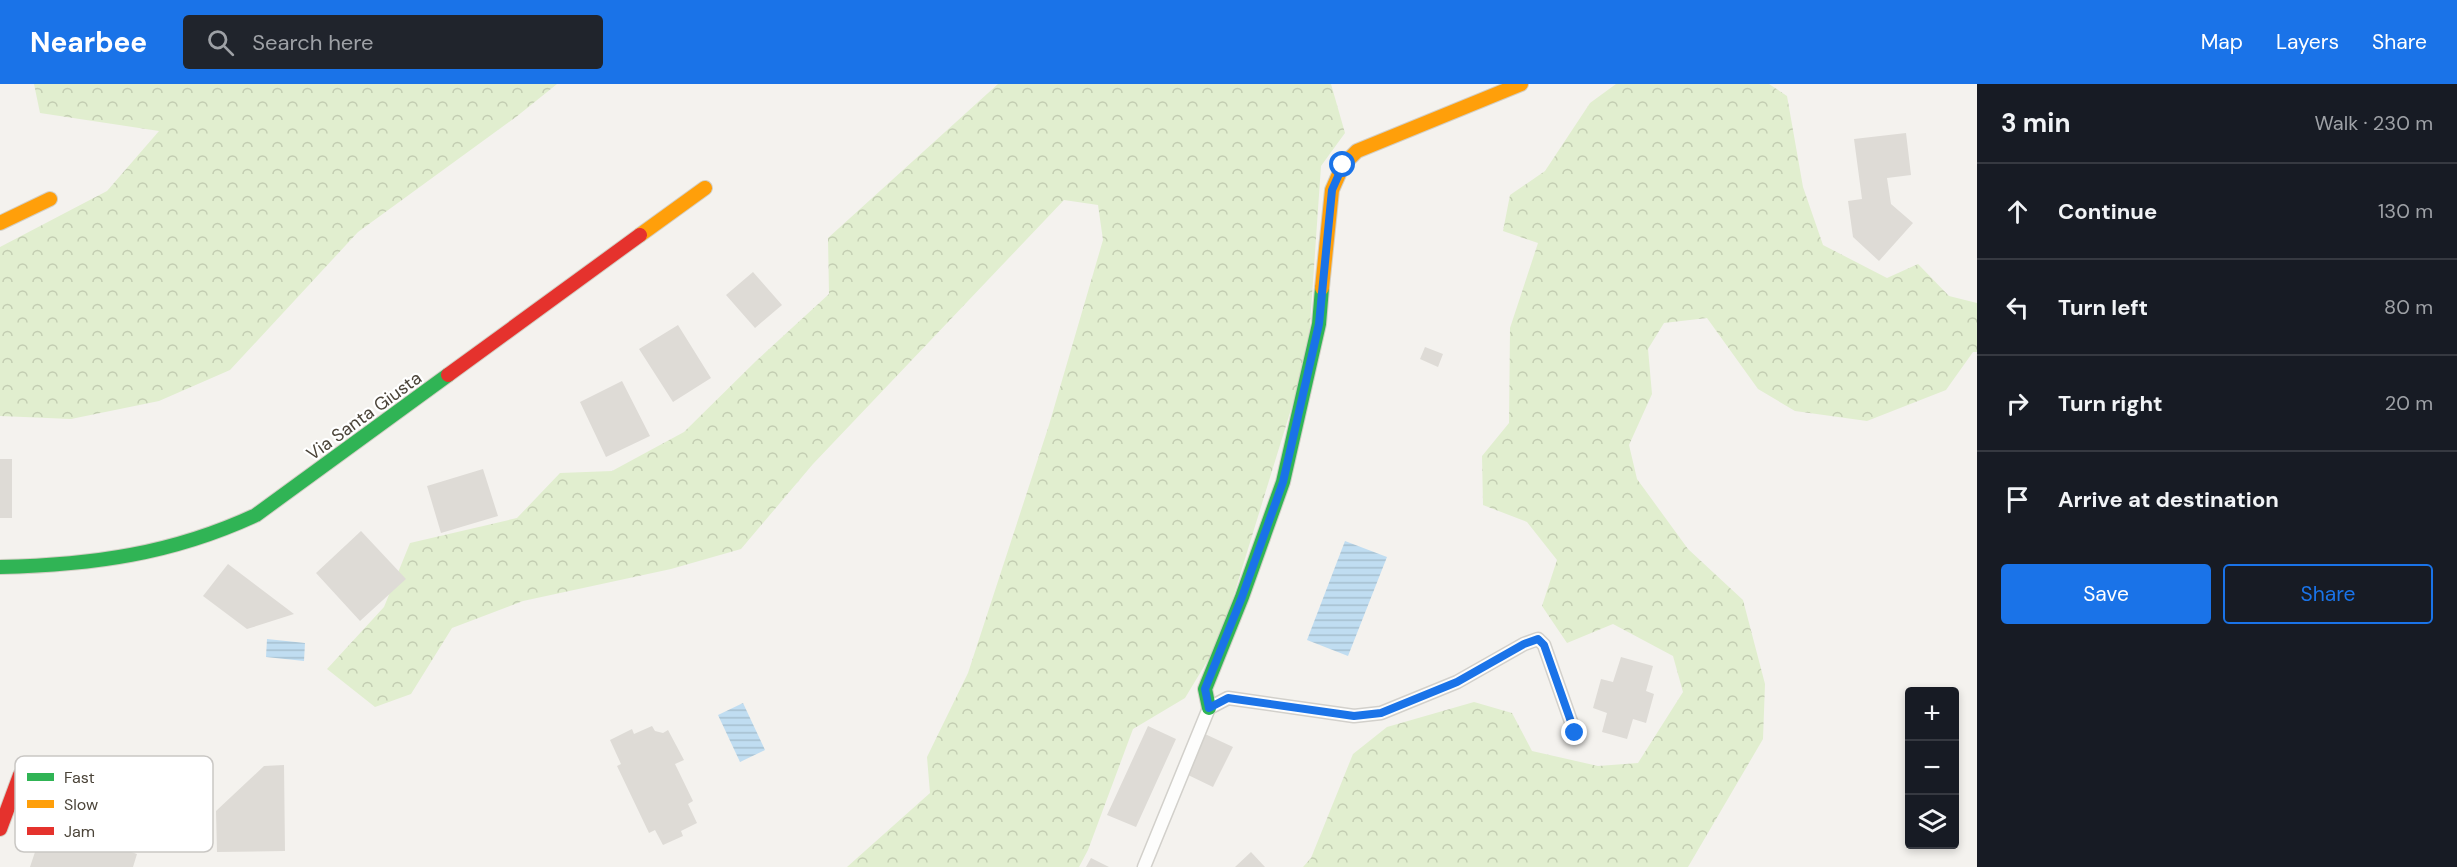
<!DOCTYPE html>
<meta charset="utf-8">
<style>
body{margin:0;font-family:"DM Sans",sans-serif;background:#20242c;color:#f1f3f6}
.controls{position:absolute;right:18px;bottom:18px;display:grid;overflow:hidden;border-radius:6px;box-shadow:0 3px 9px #0003}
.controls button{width:54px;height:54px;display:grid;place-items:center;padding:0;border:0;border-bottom:2px solid #363941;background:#171b24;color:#f1f3f6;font:30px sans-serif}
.stop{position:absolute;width:18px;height:18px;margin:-14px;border:4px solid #1a73e8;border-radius:50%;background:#fff}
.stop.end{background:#1a73e8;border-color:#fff;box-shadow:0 2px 6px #0008}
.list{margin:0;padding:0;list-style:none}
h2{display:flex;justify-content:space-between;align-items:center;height:78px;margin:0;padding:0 24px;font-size:26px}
h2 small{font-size:20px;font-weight:400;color:#9ea1a6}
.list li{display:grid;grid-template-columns:39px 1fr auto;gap:18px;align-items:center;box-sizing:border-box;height:96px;padding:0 24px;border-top:2px solid #363941}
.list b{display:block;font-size:22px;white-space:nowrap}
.list em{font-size:20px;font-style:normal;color:#9ea1a6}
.actions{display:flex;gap:12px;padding:18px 24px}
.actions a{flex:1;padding:14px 0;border:2px solid #1a73e8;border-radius:6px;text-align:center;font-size:21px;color:#1a73e8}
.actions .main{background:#1a73e8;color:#fff}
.icon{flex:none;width:33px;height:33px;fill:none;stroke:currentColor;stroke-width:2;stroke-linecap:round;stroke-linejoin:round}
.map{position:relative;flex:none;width:1977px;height:783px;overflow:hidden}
header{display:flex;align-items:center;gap:36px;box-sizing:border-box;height:84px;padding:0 30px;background:#1a73e8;color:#fff}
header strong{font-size:28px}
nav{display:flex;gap:33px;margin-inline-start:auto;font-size:21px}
.search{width:420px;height:54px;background:#20242c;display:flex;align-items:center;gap:15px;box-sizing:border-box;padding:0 21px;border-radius:6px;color:#9ea1a6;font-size:22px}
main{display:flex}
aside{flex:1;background:#171b24}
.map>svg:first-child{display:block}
.forest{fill:url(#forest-crowns)}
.water{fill:url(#water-rules)}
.building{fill:#dedbd6}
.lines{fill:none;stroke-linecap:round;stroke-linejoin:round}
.lane-casing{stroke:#d2d0cb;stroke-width:15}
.fast-casing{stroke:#d3cfc5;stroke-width:16}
.slow-casing{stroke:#d3cfc5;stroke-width:16}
.jam-casing{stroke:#d3cfc5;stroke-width:16}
.lane{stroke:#fdfdfc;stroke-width:12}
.fast{stroke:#30b455;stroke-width:14}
.slow{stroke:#ff9f0a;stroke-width:14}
.jam{stroke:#e5322d;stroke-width:14}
.route{stroke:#1a73e8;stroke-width:8}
.labels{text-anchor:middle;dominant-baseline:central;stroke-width:4.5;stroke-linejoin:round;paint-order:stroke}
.street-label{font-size:18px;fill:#4b4439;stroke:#fff}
.key{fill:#fff;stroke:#c9c7c4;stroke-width:1.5}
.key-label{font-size:16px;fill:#4b4439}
</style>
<header>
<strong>Nearbee</strong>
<div class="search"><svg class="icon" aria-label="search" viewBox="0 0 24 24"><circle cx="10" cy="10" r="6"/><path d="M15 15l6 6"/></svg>Search here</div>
<nav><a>Map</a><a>Layers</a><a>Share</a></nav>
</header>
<main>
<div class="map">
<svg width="1977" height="783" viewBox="0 0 1977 783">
<defs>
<pattern id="forest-crowns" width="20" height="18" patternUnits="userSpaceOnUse" patternTransform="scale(1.5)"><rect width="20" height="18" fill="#e1eecf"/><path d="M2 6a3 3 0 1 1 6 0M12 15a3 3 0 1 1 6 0" fill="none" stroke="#c3cdb2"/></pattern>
<pattern id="water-rules" width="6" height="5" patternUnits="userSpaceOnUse" patternTransform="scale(1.5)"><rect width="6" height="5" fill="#c0ddf1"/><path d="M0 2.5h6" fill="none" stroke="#a6bfcf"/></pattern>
</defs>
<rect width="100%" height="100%" fill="#f4f2ee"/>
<path class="forest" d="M34,0H557L516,33L358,148L230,286L159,317L71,335L0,332V163L107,107L159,47L40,29Z
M998,0H1331L1345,49L1321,82L1308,270L1220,556L1185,614L1133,645L1088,766L1079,783H847L930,709L927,673L968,589L1049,341L1103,156L1098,121L1064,116L813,380L741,465L671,485L523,517L452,544L411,610L375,623L327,585L384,523L410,459L517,434L560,389L612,387L684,348L756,277L829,210L828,154Z
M1616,0H1769L1787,12L1803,103L1823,161L1887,194L1918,180L1949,212L1977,219V268H1973L1946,306L1867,337L1795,327L1758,305L1707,234L1664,239L1648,265L1652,310L1629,361L1637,395L1688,465L1743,516L1765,600L1763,655L1688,783H1303L1311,774L1353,670L1387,643L1474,618L1512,629L1532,667L1598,682L1638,679L1683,608L1673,572L1613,540L1567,559L1542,522L1557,476L1527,438L1483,421L1482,372L1509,339L1510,244L1538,159L1503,147L1510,111L1545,87L1590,19Z"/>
<path class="water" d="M1345,457L1387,473L1348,572L1307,556Z
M267,555L305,559L304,577L266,573Z
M743,619L765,666L740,678L718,631Z"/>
<path class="building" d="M1906,49L1911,91L1887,94L1891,120L1913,139L1879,177L1853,153L1848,117L1862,115L1854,55Z
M753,188L782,221L755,244L726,211Z
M678,241L711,294L673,318L639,265Z
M1425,263L1443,270L1438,283L1420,275Z
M622,297L650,352L606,373L580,318Z
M0,375H12V434H0Z
M483,385L498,432L441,449L427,402Z
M361,447L406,495L360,537L316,489Z
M228,480L294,530L247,545L203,512Z
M1621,573L1653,582L1646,607L1654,610L1646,639L1633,635L1627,655L1602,648L1607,629L1593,624L1601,595L1613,598Z
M652,642L655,647L663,649L668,646L684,676L675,680L693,717L688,720L697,739L681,747L683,752L663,761L655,746L649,749L617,682L621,680L610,656L632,645L634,650Z
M1148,642L1176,655L1136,743L1107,731Z
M1205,650L1233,663L1213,703L1186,690Z
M284,681L285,767L217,768L216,727L264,682Z
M45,738L137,770L133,783H30Z
M1251,768L1265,783H1235Z
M1091,774L1109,783H1086Z"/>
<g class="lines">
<defs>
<path id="lane" d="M1144,783L1209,624L1228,614L1354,632L1381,629L1457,598L1524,560L1538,555L1544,561L1575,649"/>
<path id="fast" d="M0,483C92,481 172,470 256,431L448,291
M1209,624L1205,605L1242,513L1283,398L1319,240L1322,204"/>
<path id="slow" d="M0,139L50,115
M640,151L705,104
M1322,204L1332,106L1343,81L1357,67L1521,0"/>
<path id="jam" d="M448,291L640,151
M0,745L20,691L170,753"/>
</defs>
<use href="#lane" class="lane-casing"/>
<use href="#fast" class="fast-casing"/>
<use href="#slow" class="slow-casing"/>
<use href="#jam" class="jam-casing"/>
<use href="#lane" class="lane"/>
<use href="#fast" class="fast"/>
<use href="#slow" class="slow"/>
<use href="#jam" class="jam"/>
</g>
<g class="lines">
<path class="route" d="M1343,81L1332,106L1319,240L1283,398L1242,513L1205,605L1209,624L1228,614L1354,632L1381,629L1457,598L1524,560L1538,555L1544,561L1575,649"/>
</g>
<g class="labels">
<g class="street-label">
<text transform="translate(364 332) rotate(-36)">Via Santa Giusta</text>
</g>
</g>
<rect x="15" y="672" width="198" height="96" rx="9" class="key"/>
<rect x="27" y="689" width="27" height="8" fill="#30b455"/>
<rect x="27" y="716" width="27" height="8" fill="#ff9f0a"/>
<rect x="27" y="743" width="27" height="8" fill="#e5322d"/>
<g class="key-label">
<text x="64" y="699">Fast</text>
<text x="64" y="726">Slow</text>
<text x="64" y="753">Jam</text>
</g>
</svg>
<div class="controls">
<button>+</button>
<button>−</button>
<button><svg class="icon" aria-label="layers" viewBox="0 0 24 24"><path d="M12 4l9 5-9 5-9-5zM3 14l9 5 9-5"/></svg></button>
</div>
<div class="stop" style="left:1343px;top:81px"></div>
<div class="stop end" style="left:1575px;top:649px"></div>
</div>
<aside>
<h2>3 min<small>Walk · 230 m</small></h2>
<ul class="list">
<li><svg class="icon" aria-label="ahead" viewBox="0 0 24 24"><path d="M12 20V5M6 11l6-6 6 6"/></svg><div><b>Continue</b></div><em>130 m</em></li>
<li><svg class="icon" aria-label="left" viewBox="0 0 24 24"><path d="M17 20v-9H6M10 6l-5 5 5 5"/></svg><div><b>Turn left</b></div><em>80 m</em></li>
<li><svg class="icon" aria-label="right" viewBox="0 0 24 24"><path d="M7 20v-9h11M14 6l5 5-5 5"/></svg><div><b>Turn right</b></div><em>20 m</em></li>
<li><svg class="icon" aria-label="arrive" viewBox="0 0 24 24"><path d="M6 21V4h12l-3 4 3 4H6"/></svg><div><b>Arrive at destination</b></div></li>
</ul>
<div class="actions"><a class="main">Save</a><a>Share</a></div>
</aside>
</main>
